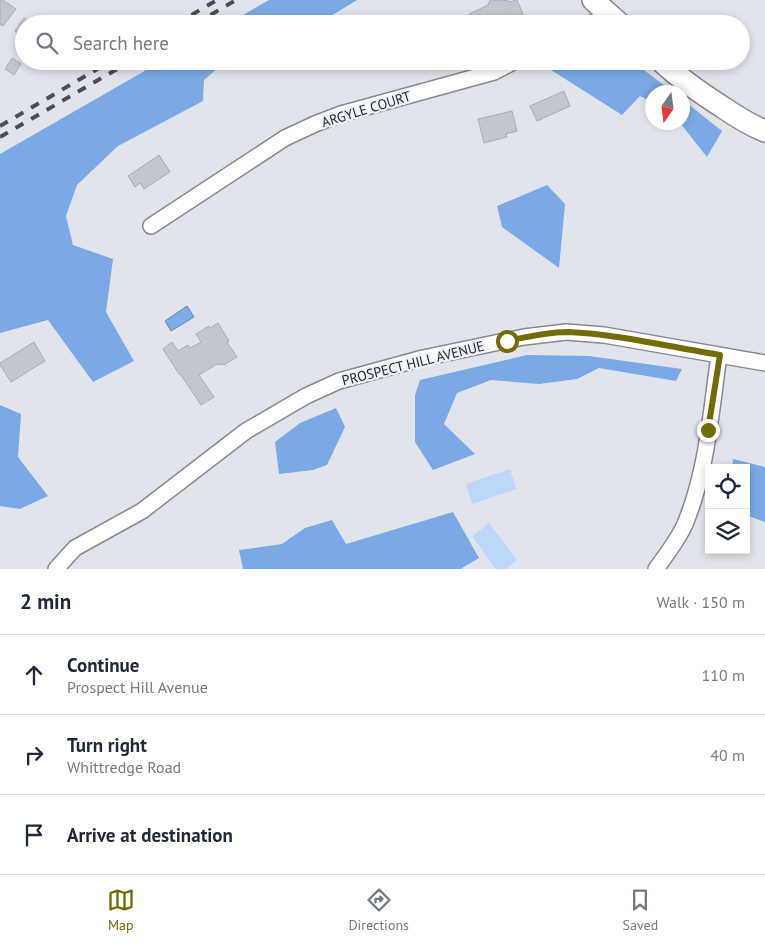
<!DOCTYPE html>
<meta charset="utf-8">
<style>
body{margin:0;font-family:"PT Sans",sans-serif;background:#f6f6f7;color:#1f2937}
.controls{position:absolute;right:15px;bottom:15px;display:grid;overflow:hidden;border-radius:0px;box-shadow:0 2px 8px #0003}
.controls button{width:45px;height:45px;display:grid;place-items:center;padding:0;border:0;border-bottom:1px solid #e0e1e3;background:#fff;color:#1f2937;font:25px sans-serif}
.compass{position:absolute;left:645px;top:85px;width:45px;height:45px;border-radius:50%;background:#fff;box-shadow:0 2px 8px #0003;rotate:194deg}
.stop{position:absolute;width:15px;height:15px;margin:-11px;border:4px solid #726c07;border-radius:50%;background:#fff}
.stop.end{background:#726c07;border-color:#fff;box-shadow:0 1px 5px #0008}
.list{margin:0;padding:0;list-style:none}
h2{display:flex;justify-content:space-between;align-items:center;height:65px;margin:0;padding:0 20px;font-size:21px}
h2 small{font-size:16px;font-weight:400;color:#747a83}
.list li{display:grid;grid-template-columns:32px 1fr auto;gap:15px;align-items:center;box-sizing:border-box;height:80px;padding:0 20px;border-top:1px solid #e0e1e3}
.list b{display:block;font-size:19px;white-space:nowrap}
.list p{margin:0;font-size:16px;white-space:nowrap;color:#747a83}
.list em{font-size:16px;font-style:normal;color:#747a83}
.icon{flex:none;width:28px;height:28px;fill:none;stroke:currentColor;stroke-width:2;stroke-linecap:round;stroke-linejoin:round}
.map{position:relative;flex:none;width:765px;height:569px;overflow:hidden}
.search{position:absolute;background:#fff;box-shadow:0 2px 8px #0003;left:15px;right:15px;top:15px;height:55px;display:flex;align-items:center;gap:12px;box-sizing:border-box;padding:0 18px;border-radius:28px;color:#747a83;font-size:19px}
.sheet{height:305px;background:#fff}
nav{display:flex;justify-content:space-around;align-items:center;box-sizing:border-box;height:70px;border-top:1px solid #e0e1e3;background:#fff;font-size:14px;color:#747a83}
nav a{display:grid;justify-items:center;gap:2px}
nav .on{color:#726c07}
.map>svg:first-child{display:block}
.green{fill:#bcd7f9}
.forest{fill:#7ba9e5}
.water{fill:#7eace7;stroke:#6485af}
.building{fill:#c3c7cd;stroke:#a9adb3}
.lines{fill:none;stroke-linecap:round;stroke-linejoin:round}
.street-casing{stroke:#868a8f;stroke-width:18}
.secondary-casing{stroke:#868a8f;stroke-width:24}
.street{stroke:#fff;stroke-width:15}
.secondary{stroke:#fff;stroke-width:21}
.rail{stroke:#4d4e52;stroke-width:4;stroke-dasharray:9 9;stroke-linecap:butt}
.route{stroke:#726c07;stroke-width:6}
.labels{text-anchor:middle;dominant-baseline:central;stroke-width:4.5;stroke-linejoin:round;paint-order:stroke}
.street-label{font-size:14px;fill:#28292c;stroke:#eef2f9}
</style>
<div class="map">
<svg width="765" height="569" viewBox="0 0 765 569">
<rect width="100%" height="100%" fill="#e1e5eb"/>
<path class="green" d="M510,469L516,489L472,504L466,484Z
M489,523L517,560L506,569H496L472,536Z"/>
<path class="forest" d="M269,0H357L318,24H227Z
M162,61H226L204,80L203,101L118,146L77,185L66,216L73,245L113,259L106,312L134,361L93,382L48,320L0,333V154Z
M563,61H632L673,92H652V102L640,96L622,115L551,70Z
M683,100L722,131L707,157L680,123L682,122Z
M547,185L565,204L559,268L502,227L497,206Z
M527,355L589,356L682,369L676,381L599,368L577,379L539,384L491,380L457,393L444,424L475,454L433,470L415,442V395L420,380Z
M0,405L21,414L18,457L48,496L20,509L0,506Z
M336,408L345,427L327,465L313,470L279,474L275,442L300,423Z
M733,459L765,467V522L746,515V468H732Z
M453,512L479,558L462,568V569H243L239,550L282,544L305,528L332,520L346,544Z"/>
<path class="water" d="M187,306L194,317L171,331L165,321Z"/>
<path class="building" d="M0,0H3L16,9L3,26L0,24Z
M490,0H504L505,1L508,0L509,2L517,0L523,14L510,20L508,15L499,20L500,24H473L469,14L488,5Z
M24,18L32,24H24V37L15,31Z
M12,58L21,64L14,75L5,69Z
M342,61H384L359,68L358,64L344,68Z
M564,91L570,106L537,121L530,106Z
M512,111L517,131L506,134L507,137L484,143L478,119Z
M159,155L170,172L144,189L140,183L135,187L128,176Z
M218,323L229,341L227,342L237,357L224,365L223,364L221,365L217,364L199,375L214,397L201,405L181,375L179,374L163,349L172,342L178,351L188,345L190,348L201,342L196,334L209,326L210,328Z
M34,342L45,361L11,382L0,365V363Z"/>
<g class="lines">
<defs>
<path id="street" d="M589,24L611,15
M151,226L285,138L315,124L341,114L494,72L515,61
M56,569L75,548L142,511L246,431L306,396L339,381L423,358L524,337L566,332L604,335L765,363
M656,569C666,555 678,540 685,524C707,471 711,412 719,355"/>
<path id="secondary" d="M593,0L620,24
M661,61C680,79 702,94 724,108C737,117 750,125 765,131"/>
</defs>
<use href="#street" class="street-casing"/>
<use href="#secondary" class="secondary-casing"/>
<use href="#street" class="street"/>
<use href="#secondary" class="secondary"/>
<path class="rail" d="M176,24L217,0
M195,24L236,0
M0,126L111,61
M0,137L131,61"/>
</g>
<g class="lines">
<path class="route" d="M507,341C525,337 549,332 568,332C618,334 670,347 720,355L708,430"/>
</g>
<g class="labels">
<g class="street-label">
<text transform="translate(366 109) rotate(-17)">ARGYLE COURT</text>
<text transform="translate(413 363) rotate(-14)">PROSPECT HILL AVENUE</text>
</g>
</g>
</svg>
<div class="controls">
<button><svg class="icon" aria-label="locate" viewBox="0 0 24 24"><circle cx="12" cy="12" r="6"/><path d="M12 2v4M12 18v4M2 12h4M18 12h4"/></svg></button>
<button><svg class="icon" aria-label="layers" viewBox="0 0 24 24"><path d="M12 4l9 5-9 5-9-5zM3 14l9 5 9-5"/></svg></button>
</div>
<svg class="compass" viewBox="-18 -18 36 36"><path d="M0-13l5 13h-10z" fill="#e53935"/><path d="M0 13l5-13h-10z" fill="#747a83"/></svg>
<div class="stop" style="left:507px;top:341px"></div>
<div class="stop end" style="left:708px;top:430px"></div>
<div class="search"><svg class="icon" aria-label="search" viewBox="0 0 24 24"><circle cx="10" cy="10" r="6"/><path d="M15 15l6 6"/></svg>Search here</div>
</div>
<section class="sheet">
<h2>2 min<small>Walk · 150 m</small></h2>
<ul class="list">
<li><svg class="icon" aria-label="ahead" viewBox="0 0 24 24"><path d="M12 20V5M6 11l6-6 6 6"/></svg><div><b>Continue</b><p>Prospect Hill Avenue</p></div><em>110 m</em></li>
<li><svg class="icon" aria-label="right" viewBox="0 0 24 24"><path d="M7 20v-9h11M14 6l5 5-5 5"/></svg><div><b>Turn right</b><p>Whittredge Road</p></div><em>40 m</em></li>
<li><svg class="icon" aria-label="arrive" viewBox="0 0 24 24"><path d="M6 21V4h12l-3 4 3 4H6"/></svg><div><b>Arrive at destination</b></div></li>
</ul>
</section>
<nav>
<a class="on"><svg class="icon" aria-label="map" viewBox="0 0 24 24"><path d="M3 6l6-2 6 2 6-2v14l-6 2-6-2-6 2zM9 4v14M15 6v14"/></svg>Map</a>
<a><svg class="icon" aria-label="directions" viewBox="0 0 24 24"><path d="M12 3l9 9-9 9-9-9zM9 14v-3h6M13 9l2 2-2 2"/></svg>Directions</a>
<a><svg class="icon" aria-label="saved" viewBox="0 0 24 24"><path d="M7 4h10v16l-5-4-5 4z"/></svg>Saved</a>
</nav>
